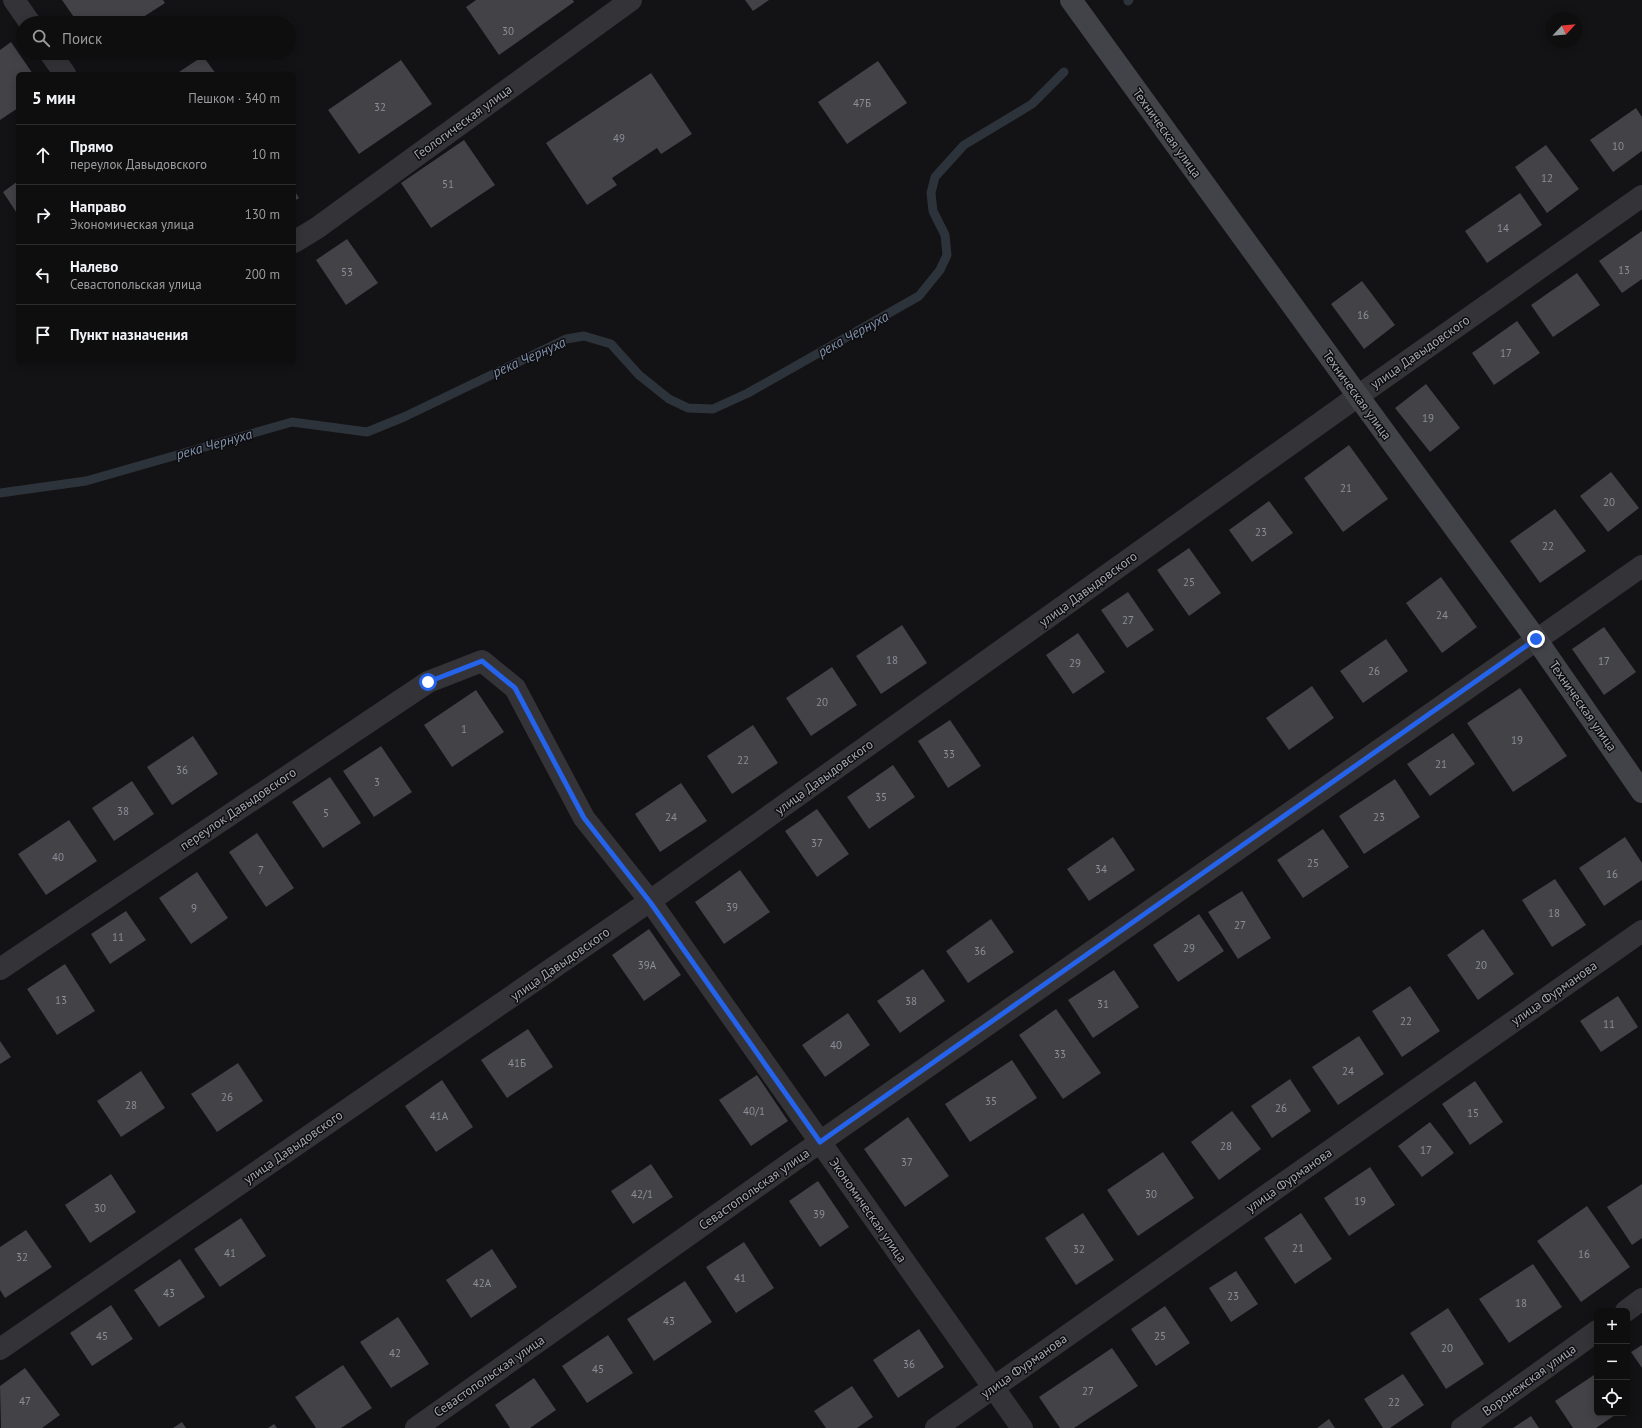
<!DOCTYPE html>
<html lang="ru">
<meta charset="utf-8">
<style>
body{margin:0;font-family:"PT Sans",sans-serif;background:#1c1c1d;color:#f1f3f6}
.controls{position:absolute;right:12px;bottom:12px;display:grid;overflow:hidden;border-radius:6px;box-shadow:0 2px 10px #0003}
.controls button{width:36px;height:36px;display:grid;place-items:center;padding:0;border:0;border-bottom:1px solid #2e2e2f;background:#0e0e0f;color:#f1f3f6;font:20px sans-serif}
.compass{position:absolute;left:1546px;top:12px;width:36px;height:36px;border-radius:50%;background:#0e0e0f;box-shadow:0 2px 10px #0003;rotate:64deg}
.stop{position:absolute;width:12px;height:12px;margin:-9px;border:3px solid #2563eb;border-radius:50%;background:#fff}
.stop.end{background:#2563eb;border-color:#fff;box-shadow:0 1px 4px #0008}
.list{margin:0;padding:0;list-style:none}
h2{display:flex;justify-content:space-between;align-items:center;height:52px;margin:0;padding:0 16px;font-size:17px}
h2 small{font-size:13px;font-weight:400;color:#9b9c9e}
.list li{display:grid;grid-template-columns:26px 1fr auto;gap:12px;align-items:center;box-sizing:border-box;height:60px;padding:0 16px;border-top:1px solid #2e2e2f}
.list b{display:block;font-size:15px;white-space:nowrap}
.list p{margin:0;font-size:13px;white-space:nowrap;color:#9b9c9e}
.list em{font-size:13px;font-style:normal;color:#9b9c9e}
.icon{flex:none;width:22px;height:22px;fill:none;stroke:currentColor;stroke-width:2;stroke-linecap:round;stroke-linejoin:round}
.map{position:relative;flex:none;width:1642px;height:1428px;overflow:hidden}
.search{position:absolute;background:#0e0e0f;box-shadow:0 2px 10px #0003;left:16px;top:16px;width:280px;height:44px;display:flex;align-items:center;gap:10px;box-sizing:border-box;padding:0 14px;border-radius:22px;color:#9b9c9e;font-size:15px}
.panel{position:absolute;background:#0e0e0f;box-shadow:0 2px 10px #0003;left:16px;top:72px;width:280px;height:292px;border-radius:6px}
.map>svg:first-child{display:block}
.lines{fill:none;stroke-linecap:round;stroke-linejoin:round}
.stream{stroke:#2d333b;stroke-width:9}
.building{fill:#424247}
.street{stroke:#343438;stroke-width:22}
.secondary{stroke:#424348;stroke-width:22}
.route{stroke:#2563eb;stroke-width:5}
.labels{text-anchor:middle;dominant-baseline:central;stroke-width:3;stroke-linejoin:round;paint-order:stroke}
.number-label{font-size:11px;fill:#8c8e98}
.street-label{font-size:13px;fill:#a5a8b3;stroke:#0e0d0f}
.water-label{font-size:14px;font-style:italic;fill:#7f90ab;stroke:#0e0d0f}
</style>
<div class="map">
<svg width="1642" height="1428" viewBox="0 0 1642 1428">
<rect width="100%" height="100%" fill="#131214"/>
<g class="lines">
<path class="stream" d="M1128,1L1129,0
M0,493L86,481L292,422L367,432L404,417L566,339L584,336L611,344L639,375L669,399L688,408L713,409L748,393L919,296L940,270L947,255L945,235L933,211L931,193L935,177L964,145L1032,104L1064,72"/>
</g>
<path class="building" d="M62,0H163L165,3L134,23H78Z
M476,0H573L574,2L499,55L466,7Z
M745,0H769L753,11Z
M11,42L33,74H18V108L0,120V50Z
M203,56L216,74H176Z
M401,60L432,104L359,154L328,110Z
M878,61L907,103L847,144L818,102Z
M651,73L692,134L661,154L657,148L612,178L617,185L587,205L546,143Z
M1636,108L1642,117V151L1613,172L1590,140Z
M464,140L495,185L431,228L401,183Z
M1546,145L1579,189L1547,213L1515,167Z
M18,181V215L3,192Z
M294,190L299,198L294,201Z
M1520,193L1542,225L1487,263L1465,231Z
M1642,231V279L1622,293L1599,261Z
M347,239L378,283L346,305L316,260Z
M1577,273L1600,305L1553,337L1531,305Z
M1362,281L1395,325L1364,349L1331,304Z
M1517,321L1540,353L1494,385L1472,353Z
M1426,384L1460,428L1430,452L1395,408Z
M1349,445L1388,499L1343,532L1304,478Z
M1611,472L1639,508L1608,532L1580,496Z
M1269,501L1293,533L1252,562L1229,530Z
M1555,509L1586,551L1540,583L1510,541Z
M1189,548L1221,593L1189,616L1157,570Z
M1441,577L1477,627L1442,653L1406,603Z
M1128,592L1154,630L1127,648L1101,610Z
M902,625L927,663L881,694L856,656Z
M1604,627L1636,672L1604,695L1572,649Z
M1078,633L1105,672L1073,694L1046,655Z
M1386,639L1408,671L1363,703L1340,671Z
M832,667L857,705L811,736L786,698Z
M1312,686L1334,718L1289,750L1266,718Z
M1520,688L1567,756L1513,792L1467,723Z
M476,690L504,732L452,767L424,725Z
M950,720L981,766L948,788L918,741Z
M753,725L778,763L732,794L707,756Z
M1453,733L1475,764L1430,796L1407,764Z
M193,736L218,774L172,805L147,767Z
M381,746L412,792L374,817L343,771Z
M893,765L915,797L869,829L847,797Z
M330,777L361,823L323,848L292,802Z
M1395,779L1420,817L1364,854L1339,816Z
M132,781L154,814L114,841L92,808Z
M681,783L707,821L660,852L635,814Z
M817,809L849,854L817,877L785,831Z
M69,820L97,861L46,895L18,854Z
M1323,829L1349,867L1303,898L1277,860Z
M257,833L294,888L266,907L229,852Z
M1113,837L1135,870L1089,901L1067,869Z
M1625,837L1642,863V880L1604,906L1579,868Z
M740,870L770,912L724,944L695,902Z
M197,872L228,918L191,944L159,898Z
M1555,879L1586,925L1552,947L1522,900Z
M1242,891L1271,938L1238,959L1208,912Z
M126,911L146,940L110,964L91,934Z
M1199,914L1224,951L1178,982L1153,945Z
M991,919L1014,952L968,983L946,951Z
M649,929L681,975L644,1001L612,955Z
M1483,929L1514,974L1478,1000L1447,955Z
M65,964L95,1011L57,1035L27,989Z
M923,969L945,1001L900,1033L877,1001Z
M1114,970L1139,1007L1093,1038L1068,1000Z
M1410,986L1440,1031L1402,1057L1372,1011Z
M1618,996L1638,1027L1601,1052L1580,1021Z
M1056,1009L1101,1073L1063,1099L1019,1035Z
M848,1013L870,1045L825,1077L802,1045Z
M528,1029L553,1067L507,1098L481,1060Z
M1359,1036L1384,1074L1338,1105L1312,1067Z
M0,1041L11,1057L0,1064Z
M1012,1060L1037,1098L970,1142L945,1104Z
M238,1063L263,1101L217,1132L191,1094Z
M141,1071L165,1108L121,1137L97,1101Z
M757,1075L788,1121L751,1146L719,1100Z
M1290,1079L1311,1111L1272,1138L1251,1106Z
M442,1080L473,1127L436,1152L405,1106Z
M1475,1081L1503,1122L1470,1145L1442,1104Z
M1232,1111L1261,1149L1219,1180L1191,1142Z
M908,1117L949,1176L905,1207L864,1149Z
M1430,1122L1454,1153L1422,1177L1398,1146Z
M1163,1152L1194,1198L1138,1236L1107,1190Z
M651,1164L673,1197L633,1224L611,1191Z
M1370,1167L1395,1205L1349,1236L1324,1198Z
M111,1174L136,1212L90,1243L65,1205Z
M818,1181L849,1227L820,1247L789,1201Z
M1642,1184V1238L1632,1245L1607,1207Z
M1587,1206L1630,1267L1581,1302L1537,1241Z
M1083,1213L1114,1260L1076,1285L1045,1238Z
M1301,1213L1332,1259L1295,1284L1264,1238Z
M241,1218L266,1256L220,1287L194,1249Z
M26,1230L52,1267L5,1298L0,1290V1247Z
M744,1242L774,1288L736,1313L706,1267Z
M492,1249L517,1287L471,1318L446,1280Z
M180,1259L205,1297L159,1327L134,1290Z
M1533,1264L1562,1307L1509,1343L1479,1299Z
M1236,1271L1258,1304L1231,1322L1209,1288Z
M685,1281L712,1322L654,1361L627,1319Z
M111,1305L133,1339L92,1366L70,1333Z
M1165,1306L1190,1343L1156,1366L1131,1329Z
M1448,1308L1484,1364L1446,1389L1410,1333Z
M398,1317L429,1364L391,1388L360,1342Z
M919,1329L944,1367L898,1398L873,1360Z
M608,1335L633,1373L587,1403L562,1366Z
M1642,1345V1368L1631,1352Z
M1112,1348L1138,1386L1074,1428H1060L1039,1397Z
M343,1365L372,1408L341,1428H316L295,1397Z
M25,1368L60,1415L42,1428H1L0,1386Z
M1597,1373V1413H1618L1596,1428H1573L1555,1401Z
M1403,1374L1424,1405L1390,1428H1383L1364,1399Z
M534,1378L556,1410L530,1428H510L495,1405Z
M852,1386L873,1417L857,1428H826L814,1411Z
M1531,1416L1539,1428H1513Z
M1329,1419L1335,1428H1317Z
M182,1422L186,1428H173Z
M274,1424L277,1428H268Z"/>
<g class="lines">
<path class="street" d="M14,0L30,23
M50,53L65,74
M294,242L317,228L631,0
M0,969L428,682L482,661L515,688L584,818L650,901L1022,1428
M1626,1311L1642,1299
M0,1349L650,901L1358,396L1642,196
M416,1428L820,1142L1642,566
M936,1428L1642,931
M1462,1428L1597,1331"/>
<path class="secondary" d="M1071,0L1358,396L1536,639L1642,792"/>
</g>
<g class="lines">
<path class="route" d="M428,682L482,661L515,688L584,818L650,902L820,1142L1536,639"/>
</g>
<g class="labels">
<g class="number-label">
<text x="508" y="31">30</text>
<text x="862" y="103">47Б</text>
<text x="380" y="107">32</text>
<text x="619" y="138">49</text>
<text x="1618" y="146">10</text>
<text x="1547" y="178">12</text>
<text x="448" y="184">51</text>
<text x="1503" y="228">14</text>
<text x="1624" y="270">13</text>
<text x="347" y="272">53</text>
<text x="1363" y="315">16</text>
<text x="1506" y="353">17</text>
<text x="1428" y="418">19</text>
<text x="1346" y="488">21</text>
<text x="1609" y="502">20</text>
<text x="1261" y="532">23</text>
<text x="1548" y="546">22</text>
<text x="1189" y="582">25</text>
<text x="1442" y="615">24</text>
<text x="1128" y="620">27</text>
<text x="892" y="660">18</text>
<text x="1604" y="661">17</text>
<text x="1075" y="663">29</text>
<text x="1374" y="671">26</text>
<text x="822" y="702">20</text>
<text x="464" y="729">1</text>
<text x="1517" y="740">19</text>
<text x="949" y="754">33</text>
<text x="743" y="760">22</text>
<text x="1441" y="764">21</text>
<text x="182" y="770">36</text>
<text x="377" y="782">3</text>
<text x="881" y="797">35</text>
<text x="123" y="811">38</text>
<text x="326" y="813">5</text>
<text x="671" y="817">24</text>
<text x="1379" y="817">23</text>
<text x="817" y="843">37</text>
<text x="58" y="857">40</text>
<text x="1313" y="863">25</text>
<text x="1101" y="869">34</text>
<text x="261" y="870">7</text>
<text x="1612" y="874">16</text>
<text x="732" y="907">39</text>
<text x="194" y="908">9</text>
<text x="1554" y="913">18</text>
<text x="1240" y="925">27</text>
<text x="118" y="937">11</text>
<text x="1189" y="948">29</text>
<text x="980" y="951">36</text>
<text x="647" y="965">39А</text>
<text x="1481" y="965">20</text>
<text x="61" y="1000">13</text>
<text x="911" y="1001">38</text>
<text x="1103" y="1004">31</text>
<text x="1406" y="1021">22</text>
<text x="1609" y="1024">11</text>
<text x="836" y="1045">40</text>
<text x="1060" y="1054">33</text>
<text x="517" y="1063">41Б</text>
<text x="1348" y="1071">24</text>
<text x="227" y="1097">26</text>
<text x="991" y="1101">35</text>
<text x="131" y="1105">28</text>
<text x="1281" y="1108">26</text>
<text x="754" y="1111">40/1</text>
<text x="1473" y="1113">15</text>
<text x="439" y="1116">41А</text>
<text x="1226" y="1146">28</text>
<text x="1426" y="1150">17</text>
<text x="907" y="1162">37</text>
<text x="642" y="1194">42/1</text>
<text x="1151" y="1194">30</text>
<text x="1360" y="1201">19</text>
<text x="100" y="1208">30</text>
<text x="819" y="1214">39</text>
<text x="1298" y="1248">21</text>
<text x="1079" y="1249">32</text>
<text x="230" y="1253">41</text>
<text x="1584" y="1254">16</text>
<text x="22" y="1257">32</text>
<text x="740" y="1278">41</text>
<text x="482" y="1283">42А</text>
<text x="169" y="1293">43</text>
<text x="1233" y="1296">23</text>
<text x="1521" y="1303">18</text>
<text x="669" y="1321">43</text>
<text x="102" y="1336">45</text>
<text x="1160" y="1336">25</text>
<text x="1447" y="1348">20</text>
<text x="395" y="1353">42</text>
<text x="909" y="1364">36</text>
<text x="598" y="1369">45</text>
<text x="1088" y="1391">27</text>
<text x="25" y="1401">47</text>
<text x="1394" y="1402">22</text>
</g>
<g class="street-label">
<text transform="translate(463 122) rotate(-36)">Геологическая улица</text>
<text transform="translate(1167 133) rotate(54)">Техническая улица</text>
<text transform="translate(1420 352) rotate(-35)">улица Давыдовского</text>
<text transform="translate(1357 395) rotate(54)">Техническая улица</text>
<text transform="translate(1088 589) rotate(-36)">улица Давыдовского</text>
<text transform="translate(1583 706) rotate(55)">Техническая улица</text>
<text transform="translate(824 777) rotate(-36)">улица Давыдовского</text>
<text transform="translate(238 809) rotate(-34)">переулок Давыдовского</text>
<text transform="translate(560 964) rotate(-35)">улица Давыдовского</text>
<text transform="translate(1554 993) rotate(-35)">улица Фурманова</text>
<text transform="translate(293 1147) rotate(-35)">улица Давыдовского</text>
<text transform="translate(1289 1180) rotate(-35)">улица Фурманова</text>
<text transform="translate(754 1189) rotate(-35)">Севастопольская улица</text>
<text transform="translate(868 1210) rotate(55)">Экономическая улица</text>
<text transform="translate(1024 1366) rotate(-35)">улица Фурманова</text>
<text transform="translate(489 1376) rotate(-35)">Севастопольская улица</text>
<text transform="translate(1529 1380) rotate(-36)">Воронежская улица</text>
</g>
<g class="water-label">
<text transform="translate(853 334) rotate(-29)">река Чернуха</text>
<text transform="translate(529 357) rotate(-24)">река Чернуха</text>
<text transform="translate(214 444) rotate(-16)">река Чернуха</text>
</g>
</g>
</svg>
<div class="controls">
<button>+</button>
<button>−</button>
<button><svg class="icon" aria-label="locate" viewBox="0 0 24 24"><circle cx="12" cy="12" r="6"/><path d="M12 2v4M12 18v4M2 12h4M18 12h4"/></svg></button>
</div>
<svg class="compass" viewBox="-18 -18 36 36"><path d="M0-13l5 13h-10z" fill="#e53935"/><path d="M0 13l5-13h-10z" fill="#9b9c9e"/></svg>
<div class="stop" style="left:428px;top:682px"></div>
<div class="stop end" style="left:1536px;top:639px"></div>
<div class="search"><svg class="icon" aria-label="search" viewBox="0 0 24 24"><circle cx="10" cy="10" r="6"/><path d="M15 15l6 6"/></svg>Поиск</div>
<section class="panel">
<h2>5 мин<small>Пешком · 340 m</small></h2>
<ul class="list">
<li><svg class="icon" aria-label="ahead" viewBox="0 0 24 24"><path d="M12 20V5M6 11l6-6 6 6"/></svg><div><b>Прямо</b><p>переулок Давыдовского</p></div><em>10 m</em></li>
<li><svg class="icon" aria-label="right" viewBox="0 0 24 24"><path d="M7 20v-9h11M14 6l5 5-5 5"/></svg><div><b>Направо</b><p>Экономическая улица</p></div><em>130 m</em></li>
<li><svg class="icon" aria-label="left" viewBox="0 0 24 24"><path d="M17 20v-9H6M10 6l-5 5 5 5"/></svg><div><b>Налево</b><p>Севастопольская улица</p></div><em>200 m</em></li>
<li><svg class="icon" aria-label="arrive" viewBox="0 0 24 24"><path d="M6 21V4h12l-3 4 3 4H6"/></svg><div><b>Пункт назначения</b></div></li>
</ul>
</section>
</div>
